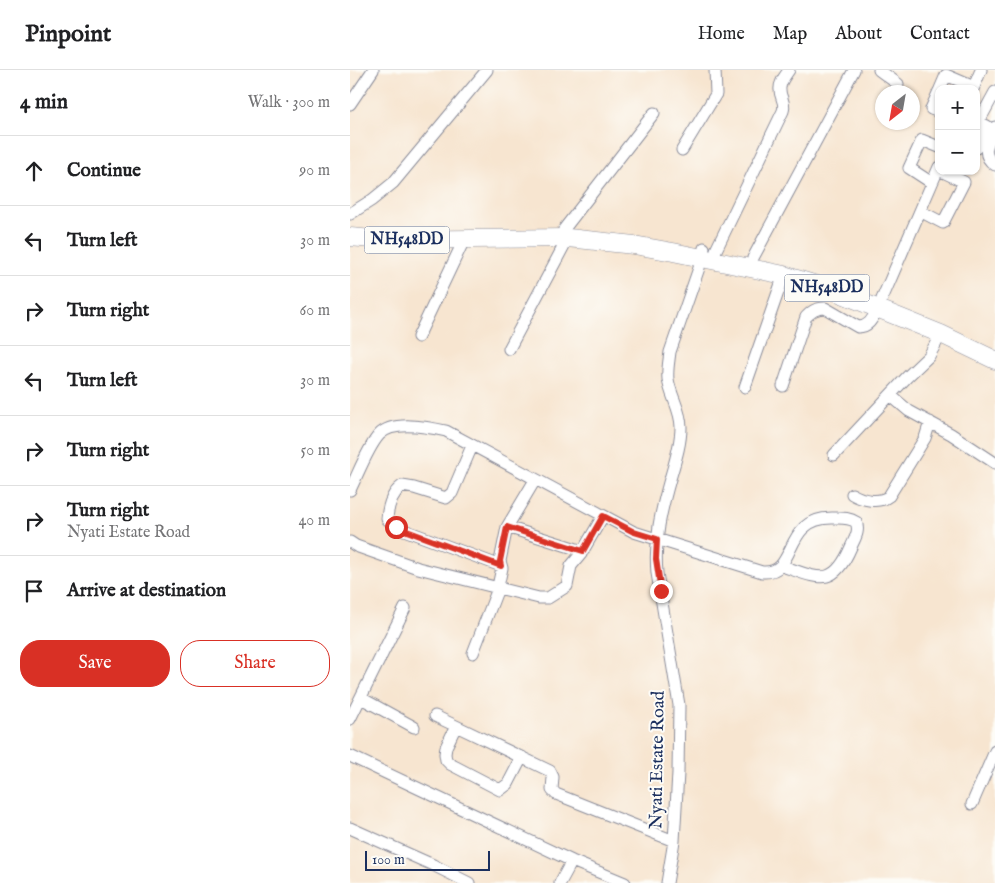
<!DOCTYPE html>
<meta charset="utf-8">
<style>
body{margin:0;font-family:"IM FELL English",serif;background:#f6f6f6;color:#202124}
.controls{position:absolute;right:15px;top:15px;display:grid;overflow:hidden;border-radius:10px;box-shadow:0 1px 4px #0004}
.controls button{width:45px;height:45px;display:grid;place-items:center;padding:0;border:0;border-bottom:1px solid #e0e0e0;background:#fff;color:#202124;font:25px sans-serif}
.compass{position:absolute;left:525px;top:15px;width:45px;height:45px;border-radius:50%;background:#fff;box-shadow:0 1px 4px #0004;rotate:211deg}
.scale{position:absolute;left:15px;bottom:12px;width:125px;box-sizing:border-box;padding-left:5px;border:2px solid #1b2f5e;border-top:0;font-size:14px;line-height:18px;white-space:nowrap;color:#1b2f5e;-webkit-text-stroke:4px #fdfcf7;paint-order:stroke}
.stop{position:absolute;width:15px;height:15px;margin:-11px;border:4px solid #d93025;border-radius:50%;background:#fff}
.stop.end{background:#d93025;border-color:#fff;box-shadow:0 1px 5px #0008}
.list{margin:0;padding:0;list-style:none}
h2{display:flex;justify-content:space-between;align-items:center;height:65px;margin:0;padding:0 20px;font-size:21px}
h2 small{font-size:16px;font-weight:400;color:#757577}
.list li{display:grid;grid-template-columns:32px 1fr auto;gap:15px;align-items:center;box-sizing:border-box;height:70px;padding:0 20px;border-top:1px solid #e0e0e0}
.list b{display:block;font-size:19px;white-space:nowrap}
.list p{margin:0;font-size:16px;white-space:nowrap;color:#757577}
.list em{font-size:16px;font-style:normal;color:#757577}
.actions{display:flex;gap:10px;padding:15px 20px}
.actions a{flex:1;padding:11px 0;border:1px solid #d93025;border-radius:20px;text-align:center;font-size:18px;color:#d93025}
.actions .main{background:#d93025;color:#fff}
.icon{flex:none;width:28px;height:28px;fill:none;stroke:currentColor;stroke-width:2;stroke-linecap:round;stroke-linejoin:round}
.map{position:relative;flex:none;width:645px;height:813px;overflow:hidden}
header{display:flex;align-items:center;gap:30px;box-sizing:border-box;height:70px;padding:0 25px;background:#fff;border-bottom:1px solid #e0e0e0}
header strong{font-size:24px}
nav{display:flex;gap:28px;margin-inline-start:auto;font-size:18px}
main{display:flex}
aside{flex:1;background:#fff}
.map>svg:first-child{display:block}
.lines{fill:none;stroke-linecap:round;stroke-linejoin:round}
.minor-casing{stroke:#898a97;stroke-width:13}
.highway-casing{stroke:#898a97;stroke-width:19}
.minor{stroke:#fff;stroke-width:11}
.highway{stroke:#fff;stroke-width:18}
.route{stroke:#d93025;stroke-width:6}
.labels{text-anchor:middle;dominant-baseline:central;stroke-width:4;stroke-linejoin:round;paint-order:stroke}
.shield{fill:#fdfcf7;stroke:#5f6c8c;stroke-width:1}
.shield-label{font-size:16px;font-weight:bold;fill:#1b2f5e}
.street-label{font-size:18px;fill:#1b2f5e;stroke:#fdfcf7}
</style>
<header>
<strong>Pinpoint</strong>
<nav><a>Home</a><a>Map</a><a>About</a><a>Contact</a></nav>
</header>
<main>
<aside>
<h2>4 min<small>Walk · 300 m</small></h2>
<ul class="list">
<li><svg class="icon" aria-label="ahead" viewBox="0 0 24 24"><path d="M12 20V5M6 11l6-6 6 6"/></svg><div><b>Continue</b></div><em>90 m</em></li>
<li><svg class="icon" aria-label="left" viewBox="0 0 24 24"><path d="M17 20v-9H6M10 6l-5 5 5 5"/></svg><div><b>Turn left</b></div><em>30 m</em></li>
<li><svg class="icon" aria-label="right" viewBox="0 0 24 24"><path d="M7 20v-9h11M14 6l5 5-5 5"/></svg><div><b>Turn right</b></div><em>60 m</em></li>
<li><svg class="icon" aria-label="left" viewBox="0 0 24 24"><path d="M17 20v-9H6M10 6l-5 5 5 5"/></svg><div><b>Turn left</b></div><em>30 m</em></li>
<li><svg class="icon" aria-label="right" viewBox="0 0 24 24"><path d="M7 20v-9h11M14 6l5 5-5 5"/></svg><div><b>Turn right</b></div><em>50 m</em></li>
<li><svg class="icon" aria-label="right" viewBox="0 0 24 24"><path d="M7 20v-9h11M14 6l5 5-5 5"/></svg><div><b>Turn right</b><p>Nyati Estate Road</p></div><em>40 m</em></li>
<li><svg class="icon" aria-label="arrive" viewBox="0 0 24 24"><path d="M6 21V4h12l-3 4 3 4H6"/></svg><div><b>Arrive at destination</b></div></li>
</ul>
<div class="actions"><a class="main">Save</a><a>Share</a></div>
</aside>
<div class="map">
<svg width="645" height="813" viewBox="0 0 645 813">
<rect width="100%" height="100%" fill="#fdfcf7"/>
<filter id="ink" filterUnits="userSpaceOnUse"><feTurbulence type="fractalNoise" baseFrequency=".02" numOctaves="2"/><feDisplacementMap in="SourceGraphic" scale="10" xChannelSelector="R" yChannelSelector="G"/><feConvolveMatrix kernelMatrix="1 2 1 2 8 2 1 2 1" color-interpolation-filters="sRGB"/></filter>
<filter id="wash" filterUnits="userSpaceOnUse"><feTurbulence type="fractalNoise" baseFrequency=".0096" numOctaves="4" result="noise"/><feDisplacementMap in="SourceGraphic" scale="20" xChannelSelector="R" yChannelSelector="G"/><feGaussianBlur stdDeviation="1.12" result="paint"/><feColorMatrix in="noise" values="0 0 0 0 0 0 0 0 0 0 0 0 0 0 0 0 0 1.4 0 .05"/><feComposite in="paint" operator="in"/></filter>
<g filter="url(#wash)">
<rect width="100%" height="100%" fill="#f7e5d0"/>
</g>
<g filter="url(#ink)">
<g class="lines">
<defs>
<path id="minor" d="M529,0L548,14
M590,19L596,5L624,17
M623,19L631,0
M589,21L581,39L589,42
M0,34L23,0
M626,42L633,44L645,22
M626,51L637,56L626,78
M645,57C639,72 629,84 645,95
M332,80L366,24L365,0
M582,113L559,98L572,70L589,77
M570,141L593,153L614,112L591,101
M0,144L22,130L43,113L137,0
M214,159L304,43
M366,180L433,41C436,32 430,28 430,20C429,13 435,6 439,0
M403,188L504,0
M532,229L589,97
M68,267L114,170
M159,279L218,168
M433,316L456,247C462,241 466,238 475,238L508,257C520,257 523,247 528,238
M395,317L434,205
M540,325L559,341L601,364L645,393
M122,376L102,423L96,428L64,418L52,416C41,424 38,436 37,449L46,457L151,496
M484,385L557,307L579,286L591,264
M0,420C8,404 18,377 29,365C42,350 78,357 96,361L284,462L412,502C449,505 431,447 483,448C491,448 499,447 506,452C510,461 505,468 501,477C483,519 468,508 432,496
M502,424C512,430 529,434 539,426L575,368L580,352
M157,457L233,481
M0,472L6,476L68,498L189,528H198L217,516L221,496L231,484L253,446
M123,583L147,521L152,498L150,491L157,457L185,410
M11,628L64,657
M85,646L106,656
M0,649L55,538
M0,686L222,791L275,813
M172,687L158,714L150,720L100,694L96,690L95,684L96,677L106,656L200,701L203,707L202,720L206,724L324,771
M622,734L645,681
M0,758L83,795L119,813
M210,813L222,791
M317,813L324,771L328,703L329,635L307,503C304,470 311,441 320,409C325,392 331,374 331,357C331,340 320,325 318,309C317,300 319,291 320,282L349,198L354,178"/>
<path id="highway" d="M0,167L34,170L218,168L284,175L323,182L434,205L477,218L591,264L645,290"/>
</defs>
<use href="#minor" class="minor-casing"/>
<use href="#highway" class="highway-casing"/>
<use href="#minor" class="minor"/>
<use href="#highway" class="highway"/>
</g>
</g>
<g class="lines" filter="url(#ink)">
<path class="route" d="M46,457L151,496L150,491L157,457L233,481L253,446L284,462L307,469L306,489L311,521"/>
</g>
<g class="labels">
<g class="shield">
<rect x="14.5" y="156.5" width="85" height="27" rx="4"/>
<rect x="434.5" y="204.5" width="85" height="27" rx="4"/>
</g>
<g class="shield-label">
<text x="57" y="170">NH548DD</text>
<text x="477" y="218">NH548DD</text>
</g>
<g class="street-label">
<text transform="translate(308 690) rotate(-89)">Nyati Estate Road</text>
</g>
</g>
</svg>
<div class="controls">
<button>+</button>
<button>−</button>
</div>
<svg class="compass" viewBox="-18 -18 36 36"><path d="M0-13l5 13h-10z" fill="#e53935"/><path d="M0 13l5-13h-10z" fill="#757577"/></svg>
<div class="scale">100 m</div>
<div class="stop" style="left:46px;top:457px"></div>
<div class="stop end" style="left:311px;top:521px"></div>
</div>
</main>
